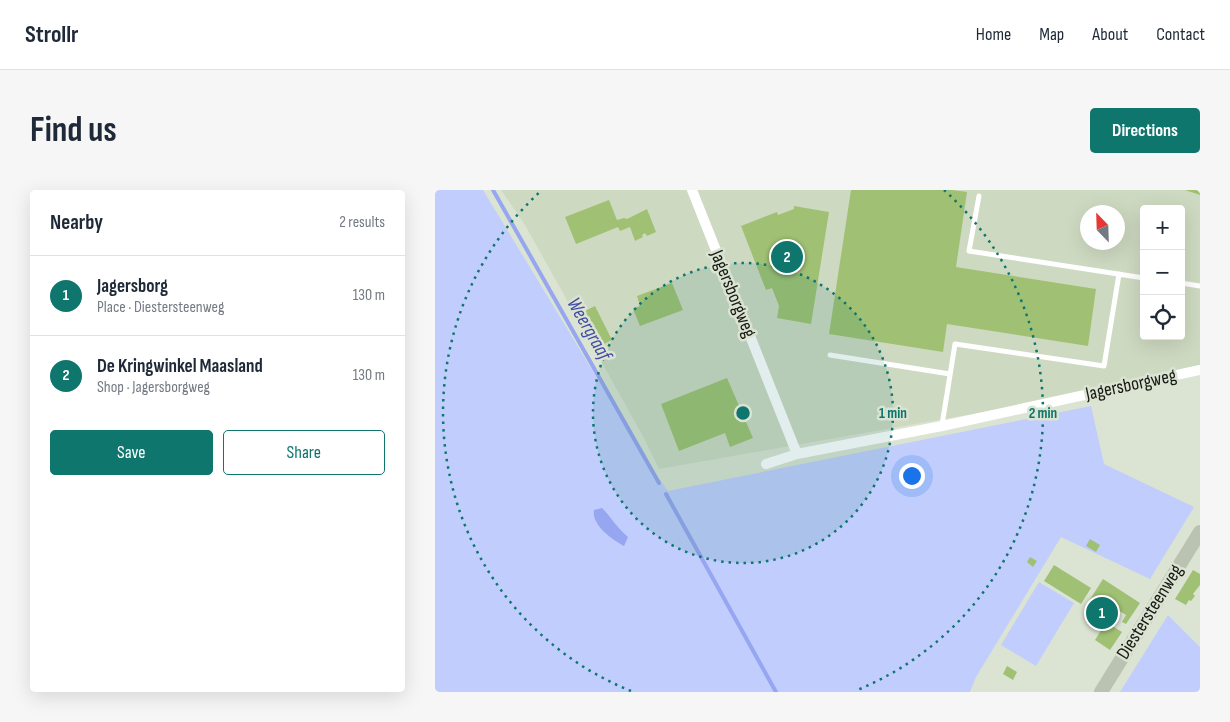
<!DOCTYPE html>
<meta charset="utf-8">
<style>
body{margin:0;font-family:"Sofia Sans Condensed",sans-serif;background:#f6f6f7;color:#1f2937}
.controls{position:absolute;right:15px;top:15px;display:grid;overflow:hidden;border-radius:5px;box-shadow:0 5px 20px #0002}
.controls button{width:45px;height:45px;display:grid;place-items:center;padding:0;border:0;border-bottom:1px solid #e0e1e3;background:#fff;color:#1f2937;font:25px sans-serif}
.compass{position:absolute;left:645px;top:15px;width:45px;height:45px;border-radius:50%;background:#fff;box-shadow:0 5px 20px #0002;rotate:337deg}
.you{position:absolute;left:476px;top:285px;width:18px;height:18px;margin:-12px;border:4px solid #fff;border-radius:50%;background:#1a73e8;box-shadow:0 0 0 8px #1a73e833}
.badge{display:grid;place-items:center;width:32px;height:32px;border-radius:50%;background:#0f766e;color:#fff;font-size:16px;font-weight:700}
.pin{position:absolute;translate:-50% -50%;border:2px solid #fff;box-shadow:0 1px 5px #0006}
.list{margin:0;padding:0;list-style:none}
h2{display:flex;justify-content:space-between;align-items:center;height:65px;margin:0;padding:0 20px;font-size:21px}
h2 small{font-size:16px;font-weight:400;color:#747a83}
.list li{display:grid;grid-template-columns:32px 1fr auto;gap:15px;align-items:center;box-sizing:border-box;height:80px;padding:0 20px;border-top:1px solid #e0e1e3}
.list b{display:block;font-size:19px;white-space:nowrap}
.list p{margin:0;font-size:16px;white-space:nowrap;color:#747a83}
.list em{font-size:16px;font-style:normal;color:#747a83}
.actions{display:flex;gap:10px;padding:15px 20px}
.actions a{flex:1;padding:11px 0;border:1px solid #0f766e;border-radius:5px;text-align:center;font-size:18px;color:#0f766e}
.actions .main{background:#0f766e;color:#fff}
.icon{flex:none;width:28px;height:28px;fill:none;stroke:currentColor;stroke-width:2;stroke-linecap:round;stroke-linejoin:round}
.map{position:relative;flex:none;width:765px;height:502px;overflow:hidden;border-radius:5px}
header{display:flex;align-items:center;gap:30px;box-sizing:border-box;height:70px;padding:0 25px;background:#fff;border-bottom:1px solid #e0e1e3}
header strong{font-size:24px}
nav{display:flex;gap:28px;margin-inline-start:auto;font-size:18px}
.intro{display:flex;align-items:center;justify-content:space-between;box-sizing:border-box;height:120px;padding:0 30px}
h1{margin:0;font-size:35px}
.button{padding:12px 22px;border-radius:5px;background:#0f766e;color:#fff;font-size:18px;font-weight:700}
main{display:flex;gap:30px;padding:0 30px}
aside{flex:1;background:#fff;border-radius:5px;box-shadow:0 5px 20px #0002}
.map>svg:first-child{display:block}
.built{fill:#ced9c1;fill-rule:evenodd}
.green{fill:#c1cdfd}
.water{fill:#96a6f0}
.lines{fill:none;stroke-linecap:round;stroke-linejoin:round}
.stream{stroke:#96a6f0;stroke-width:4}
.building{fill:#a0c174}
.lane{stroke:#fff;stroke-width:5}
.street{stroke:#fff;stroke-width:10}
.secondary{stroke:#bac2b2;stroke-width:14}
.ring{fill:none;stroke:#0f766e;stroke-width:2.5;stroke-dasharray:2.5 5}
.labels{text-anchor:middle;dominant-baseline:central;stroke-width:5;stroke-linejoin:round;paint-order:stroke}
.street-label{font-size:19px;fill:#161913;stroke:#dbe3d2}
.water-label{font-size:20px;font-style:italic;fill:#424da3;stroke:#dbe3d2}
.centre{fill:#0f766e;stroke:#dbe3d2;stroke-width:2.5}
.ring-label{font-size:15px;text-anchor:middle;font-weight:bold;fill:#0f766e;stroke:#dbe3d2;stroke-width:5;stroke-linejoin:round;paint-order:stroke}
</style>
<header>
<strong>Strollr</strong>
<nav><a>Home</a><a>Map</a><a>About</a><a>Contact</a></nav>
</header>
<div class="intro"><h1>Find us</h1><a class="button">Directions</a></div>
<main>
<aside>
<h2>Nearby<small>2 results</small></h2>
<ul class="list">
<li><span class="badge">1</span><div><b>Jagersborg</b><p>Place · Diestersteenweg</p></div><em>130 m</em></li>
<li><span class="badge">2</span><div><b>De Kringwinkel Maasland</b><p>Shop · Jagersborgweg</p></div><em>130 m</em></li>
</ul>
<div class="actions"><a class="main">Save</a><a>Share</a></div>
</aside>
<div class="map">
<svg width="765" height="502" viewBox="0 0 765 502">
<rect width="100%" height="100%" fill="#dbe3d2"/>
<path class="built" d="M66,0H765V184L224,279L209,248L90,35ZM709,19H746V146H709ZM652,22H682V52H652Z"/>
<path class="green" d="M0,0H48L219,282L233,301L656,216L669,274L759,317L715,389L626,347L541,487L535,502H0Z
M604,392L639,413L601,476L566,455Z
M733,425L765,457V502H685Z"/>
<path class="water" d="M167,318C177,328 182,338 193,347L189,356C178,350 156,335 159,320Z"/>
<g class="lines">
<path class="stream" d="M58,0L224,293
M231,304L341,502"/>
</g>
<path class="building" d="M416,0H517L532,2L521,77L661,99L653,156L512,134L508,162L394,144Z
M751,0H765V5L750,0Z
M174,10L182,30L189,28L192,29L212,19L221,42L212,46L210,43L207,45L208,47L200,51L195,37L185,41L183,37L141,54L130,27Z
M359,16L394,22L376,134L342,128L344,116L337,98L331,100L306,36L342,22L343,25L359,19Z
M237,93L248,120L205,136L198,119L205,116L202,106Z
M160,116L177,150L167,155L150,121Z
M292,188L318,248L295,257L290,243L244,261L226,214Z
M655,349L665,355L661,362L651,356Z
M595,367L602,371L598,377L592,372Z
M619,375L656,398L646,414L609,391Z
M758,380L765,384V395L758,404L760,406L756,411L754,410L751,415L740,409Z
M668,389L705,413L691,434L687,432L691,425L683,420L674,434L687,442L675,460L660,450L668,437L652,426L659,415L654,411Z
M572,476L582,482L578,490L568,484Z"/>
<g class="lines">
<path class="lane" d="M544,6L534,61L709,88
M746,93L765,96
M395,165L515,184
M507,235L520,154L669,176L684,84"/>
<path class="street" d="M257,0L362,264
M331,274L362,264L507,236L765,180"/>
<path class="secondary" d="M666,502L765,342"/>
</g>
<circle cx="308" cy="223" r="150" fill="#0f766e" fill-opacity=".12"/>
<g class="ring">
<circle cx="308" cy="223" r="150"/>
<path d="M196 501A300 300 0 0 1 107 0M509 0A300 300 0 0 1 420 501"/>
</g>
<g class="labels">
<g class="street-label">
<text transform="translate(298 104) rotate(68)">Jagersborgweg</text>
<text transform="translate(696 195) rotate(-12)">Jagersborgweg</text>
<text transform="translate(715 422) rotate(-58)">Diestersteenweg</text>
</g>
<g class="water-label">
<text transform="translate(154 139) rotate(60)">Weergraaf</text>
</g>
</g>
<circle cx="308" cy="223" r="8" class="centre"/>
<g class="ring-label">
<text x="458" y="228">1 min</text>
<text x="608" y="228">2 min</text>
</g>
</svg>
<div class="controls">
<button>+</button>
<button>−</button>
<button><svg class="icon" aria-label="locate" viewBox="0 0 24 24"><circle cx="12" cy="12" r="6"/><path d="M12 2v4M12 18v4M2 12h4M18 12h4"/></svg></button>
</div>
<svg class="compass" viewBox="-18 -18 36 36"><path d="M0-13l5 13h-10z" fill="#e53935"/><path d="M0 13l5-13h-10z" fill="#747a83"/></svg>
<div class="you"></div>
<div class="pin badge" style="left:667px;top:423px">1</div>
<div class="pin badge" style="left:352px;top:67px">2</div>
</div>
</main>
